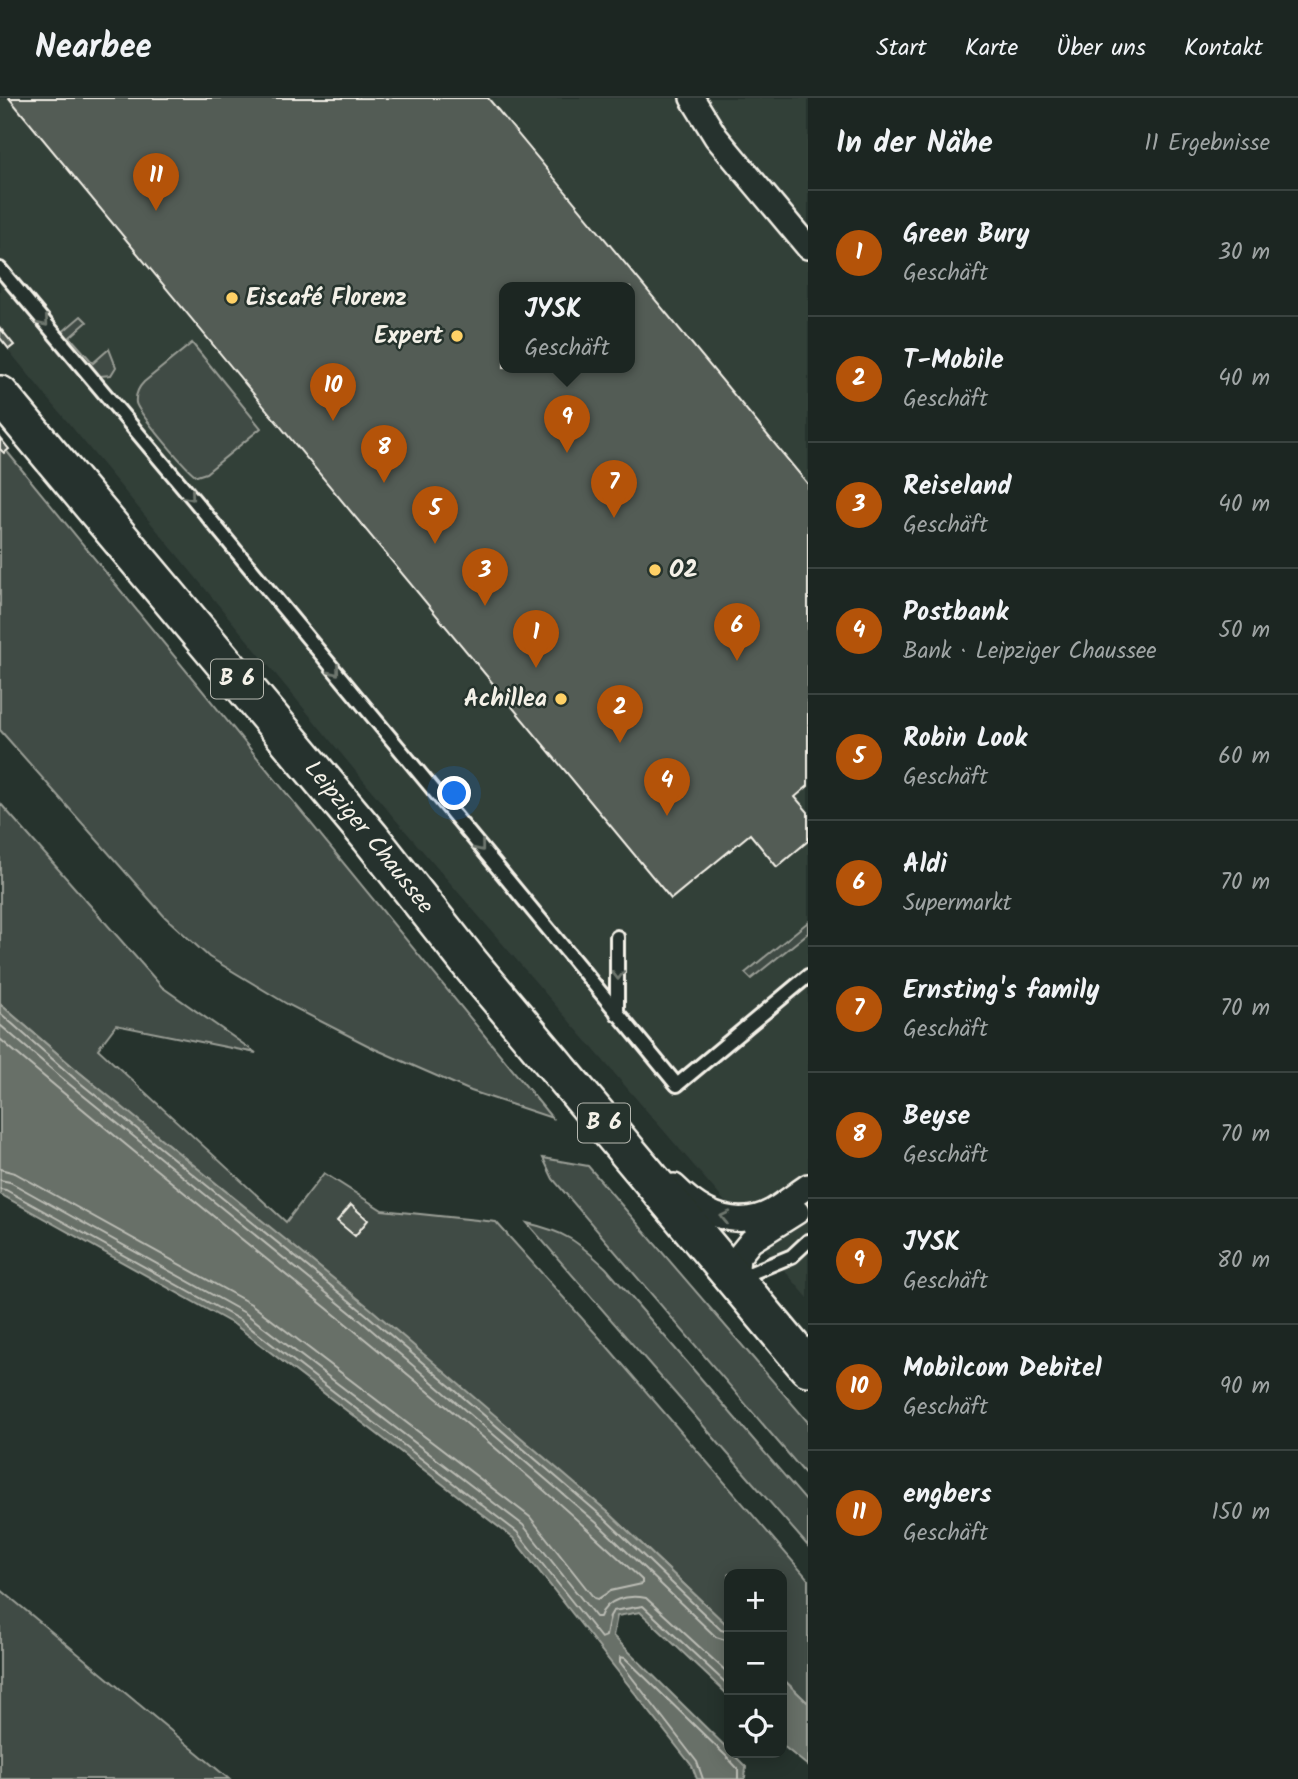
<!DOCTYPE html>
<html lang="de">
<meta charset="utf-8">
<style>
body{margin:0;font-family:Kalam,sans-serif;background:#252e2a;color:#f1f3f6}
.controls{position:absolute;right:21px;bottom:21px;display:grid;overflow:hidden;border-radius:14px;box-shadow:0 4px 18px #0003}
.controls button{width:63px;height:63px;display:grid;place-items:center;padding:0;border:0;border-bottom:2px solid #3a4340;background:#1c2622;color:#f1f3f6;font:35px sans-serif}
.you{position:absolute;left:455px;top:696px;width:24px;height:24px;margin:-18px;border:5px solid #fff;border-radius:50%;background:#1a73e8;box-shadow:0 0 0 10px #1a73e833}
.badge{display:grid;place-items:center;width:46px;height:46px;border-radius:50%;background:#b45309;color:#fff;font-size:23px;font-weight:700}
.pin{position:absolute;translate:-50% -58px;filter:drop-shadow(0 2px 4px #0008)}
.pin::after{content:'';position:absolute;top:37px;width:24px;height:21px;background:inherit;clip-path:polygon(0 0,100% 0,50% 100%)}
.popup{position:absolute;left:499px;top:184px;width:136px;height:91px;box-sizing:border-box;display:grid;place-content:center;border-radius:14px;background:#1c2622;filter:drop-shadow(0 2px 5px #0005);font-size:23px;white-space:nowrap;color:#a0a5a5}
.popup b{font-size:26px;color:#f1f3f6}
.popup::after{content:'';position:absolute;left:50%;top:100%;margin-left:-14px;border:14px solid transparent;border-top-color:#1c2622}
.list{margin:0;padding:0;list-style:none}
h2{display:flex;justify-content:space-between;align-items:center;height:91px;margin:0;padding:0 28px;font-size:30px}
h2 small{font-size:23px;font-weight:400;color:#a0a5a5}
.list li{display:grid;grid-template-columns:46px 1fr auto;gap:21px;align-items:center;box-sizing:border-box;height:126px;padding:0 28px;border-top:2px solid #3a4340}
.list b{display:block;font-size:26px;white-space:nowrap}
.list p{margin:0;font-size:23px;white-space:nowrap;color:#a0a5a5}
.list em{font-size:23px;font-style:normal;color:#a0a5a5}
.icon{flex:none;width:38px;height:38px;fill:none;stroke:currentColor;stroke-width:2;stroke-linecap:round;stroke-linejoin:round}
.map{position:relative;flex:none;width:808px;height:1681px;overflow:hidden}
header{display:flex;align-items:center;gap:42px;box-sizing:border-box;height:98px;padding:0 35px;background:#1c2622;border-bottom:2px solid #3a4340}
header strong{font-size:33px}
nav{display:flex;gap:38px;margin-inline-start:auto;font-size:24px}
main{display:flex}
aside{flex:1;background:#1c2622}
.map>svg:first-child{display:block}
.built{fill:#333f39;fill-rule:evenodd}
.green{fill:#414b45;stroke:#9a9e96;stroke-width:2}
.water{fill:#676f68;stroke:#9fa39b;stroke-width:2}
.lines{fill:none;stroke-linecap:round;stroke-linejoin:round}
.shore{stroke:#bcbdb5;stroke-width:2}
.building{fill:#525c55;stroke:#f4f1e8;stroke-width:2;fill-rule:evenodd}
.lane-casing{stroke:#f4f1e8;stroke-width:18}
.street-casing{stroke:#f4f1e8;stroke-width:28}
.primary-casing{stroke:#f4f1e8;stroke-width:42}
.lane{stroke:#26332d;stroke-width:12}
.street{stroke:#26332d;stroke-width:23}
.primary{stroke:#26332d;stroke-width:37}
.oneway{stroke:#6e766e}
.poi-dot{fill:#ffd166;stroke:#26332d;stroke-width:2.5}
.labels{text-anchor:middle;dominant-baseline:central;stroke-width:5;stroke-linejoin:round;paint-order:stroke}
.shield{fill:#26332d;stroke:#b6b8b0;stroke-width:2}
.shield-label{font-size:23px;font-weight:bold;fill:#f4f1e8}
.poi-label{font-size:24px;font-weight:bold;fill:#f4f1e8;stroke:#26332d;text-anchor:start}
.street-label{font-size:24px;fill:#f4f1e8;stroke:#26332d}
</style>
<header>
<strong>Nearbee</strong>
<nav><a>Start</a><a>Karte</a><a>Über uns</a><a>Kontakt</a></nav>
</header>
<main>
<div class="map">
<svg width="808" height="1681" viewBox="0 0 808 1681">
<rect width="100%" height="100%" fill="#26332d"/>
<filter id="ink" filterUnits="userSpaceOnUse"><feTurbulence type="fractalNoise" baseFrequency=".0143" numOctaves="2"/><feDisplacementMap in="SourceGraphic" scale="14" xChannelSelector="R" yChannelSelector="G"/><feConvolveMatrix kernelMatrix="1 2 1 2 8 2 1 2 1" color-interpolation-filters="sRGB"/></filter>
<g filter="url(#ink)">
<path class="built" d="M0,0H808V1200L395,721L0,242ZM504,189H630V269H504Z"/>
<path class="green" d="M81,218L87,224L70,239L93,265L109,251L116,269L111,277L100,278L94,276L60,236Z
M192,245L261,330L206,375L197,378C188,374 138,314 136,305C135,296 138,290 144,284Z
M0,345L552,1020L471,993L375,951L287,906L209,859L165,819L0,632Z
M0,705L162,889L256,955L116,927L98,951L286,1124L324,1075L382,1112L496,1124L605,1246L808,1481V1605L782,1580V1476H729V1529L609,1415L79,974L0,906Z
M808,824V835L751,881L745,875Z
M543,1060L588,1068L808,1324V1379L553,1081Z
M527,1125C566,1134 577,1143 606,1170L808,1405V1448Z
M0,1491L229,1681H0Z"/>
<path class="water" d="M0,906L79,974L371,1211L609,1415L729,1529V1598L640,1514L617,1518L613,1538L746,1669L745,1681H697L692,1668L513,1440L235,1227L0,1096Z
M782,1580L808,1605V1668L782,1647Z"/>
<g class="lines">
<path class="shore" d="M0,915L74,980L367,1217L604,1420L721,1532L729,1534
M0,927L69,986L361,1223L598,1426L716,1539L729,1543
M0,941C211,1124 439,1289 642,1482V1486L610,1493L598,1501L594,1500L530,1419L251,1206L15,1075L0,1071
M0,1082L10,1084L245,1215L523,1427L596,1519H600C606,1501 628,1496 646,1500L729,1576
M0,1091L6,1092L240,1222L517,1434L601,1540L606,1538L610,1518L613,1513L643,1508L729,1588
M703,1681L697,1664L620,1564V1559L625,1560L726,1658L738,1671V1681"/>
</g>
<path class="building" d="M9,0H488L808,386V688L795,699L808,714V743L777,769L750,736L671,801ZM504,189H630V269H504Z
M0,230L14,247L9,251L0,240Z
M0,340L9,351L4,355L0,351Z
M351,1107L368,1122L355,1138L337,1123Z"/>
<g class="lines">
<defs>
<path id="lane" d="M0,171L194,402L677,987L808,878
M617,839V916
M739,1180L792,1158L808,1143"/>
<path id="street" d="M692,0L716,39L808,149
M674,1088C700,1114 735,1133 772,1113C784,1106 796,1096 808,1088
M736,1182L738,1159L751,1143L797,1114"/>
<g id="primary">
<path id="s1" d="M0,297L370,739L472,868L808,1269"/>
</g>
</defs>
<use href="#lane" class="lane-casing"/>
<use href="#street" class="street-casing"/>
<use href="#primary" class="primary-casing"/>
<use href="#lane" class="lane"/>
<use href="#street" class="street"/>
<use href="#primary" class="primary"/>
</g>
<defs><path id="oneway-chevron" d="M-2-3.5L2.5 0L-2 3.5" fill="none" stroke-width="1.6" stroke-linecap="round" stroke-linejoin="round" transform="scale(1.75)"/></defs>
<g class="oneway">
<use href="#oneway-chevron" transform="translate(44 224) rotate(50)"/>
<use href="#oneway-chevron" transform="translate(190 398) rotate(50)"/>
<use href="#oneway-chevron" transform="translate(335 573) rotate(51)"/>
<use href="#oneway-chevron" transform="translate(480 749) rotate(51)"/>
<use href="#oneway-chevron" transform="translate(618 877) rotate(90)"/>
<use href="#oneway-chevron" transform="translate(725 1119) rotate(-167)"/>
</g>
</g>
<g class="poi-dot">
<circle cx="232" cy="200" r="7"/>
<circle cx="457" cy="238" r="7"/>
<circle cx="655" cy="472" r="7"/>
<circle cx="561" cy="601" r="7"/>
</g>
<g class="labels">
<g class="shield">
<rect x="211" y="561.5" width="52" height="39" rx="5"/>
<rect x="578" y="1005.5" width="52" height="39" rx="5"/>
</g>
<g class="shield-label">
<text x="237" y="581">B 6</text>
<text x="604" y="1025">B 6</text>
</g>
<g class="poi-label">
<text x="246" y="200">Eiscafé Florenz</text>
<text x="443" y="238" text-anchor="end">Expert</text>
<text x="669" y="472">O2</text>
<text x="547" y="601" text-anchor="end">Achillea</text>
</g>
<g class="street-label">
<text stroke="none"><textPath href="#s1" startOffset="576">Leipziger Chaussee</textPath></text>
</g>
</g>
</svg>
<div class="controls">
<button>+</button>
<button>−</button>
<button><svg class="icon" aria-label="locate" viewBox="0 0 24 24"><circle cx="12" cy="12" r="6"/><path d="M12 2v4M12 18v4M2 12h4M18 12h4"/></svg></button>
</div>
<div class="you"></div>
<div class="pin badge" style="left:536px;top:570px">1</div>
<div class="pin badge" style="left:620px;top:645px">2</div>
<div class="pin badge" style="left:485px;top:508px">3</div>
<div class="pin badge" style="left:667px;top:718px">4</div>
<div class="pin badge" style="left:435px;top:446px">5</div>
<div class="pin badge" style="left:737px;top:563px">6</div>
<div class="pin badge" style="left:614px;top:420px">7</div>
<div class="pin badge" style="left:384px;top:385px">8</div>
<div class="pin badge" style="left:567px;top:355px">9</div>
<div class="popup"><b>JYSK</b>Geschäft</div>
<div class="pin badge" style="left:333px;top:323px">10</div>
<div class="pin badge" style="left:156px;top:113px">11</div>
</div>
<aside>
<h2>In der Nähe<small>11 Ergebnisse</small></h2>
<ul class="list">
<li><span class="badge">1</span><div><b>Green Bury</b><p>Geschäft</p></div><em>30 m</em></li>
<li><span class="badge">2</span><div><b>T-Mobile</b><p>Geschäft</p></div><em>40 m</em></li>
<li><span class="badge">3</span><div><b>Reiseland</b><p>Geschäft</p></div><em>40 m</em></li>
<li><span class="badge">4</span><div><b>Postbank</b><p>Bank · Leipziger Chaussee</p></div><em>50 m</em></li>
<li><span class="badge">5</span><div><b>Robin Look</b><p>Geschäft</p></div><em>60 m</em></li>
<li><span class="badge">6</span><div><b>Aldi</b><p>Supermarkt</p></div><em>70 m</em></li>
<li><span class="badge">7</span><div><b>Ernsting's family</b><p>Geschäft</p></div><em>70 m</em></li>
<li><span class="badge">8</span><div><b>Beyse</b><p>Geschäft</p></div><em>70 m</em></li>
<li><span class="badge">9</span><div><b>JYSK</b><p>Geschäft</p></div><em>80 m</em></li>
<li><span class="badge">10</span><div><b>Mobilcom Debitel</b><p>Geschäft</p></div><em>90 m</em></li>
<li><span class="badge">11</span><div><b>engbers</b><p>Geschäft</p></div><em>150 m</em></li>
</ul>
</aside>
</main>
